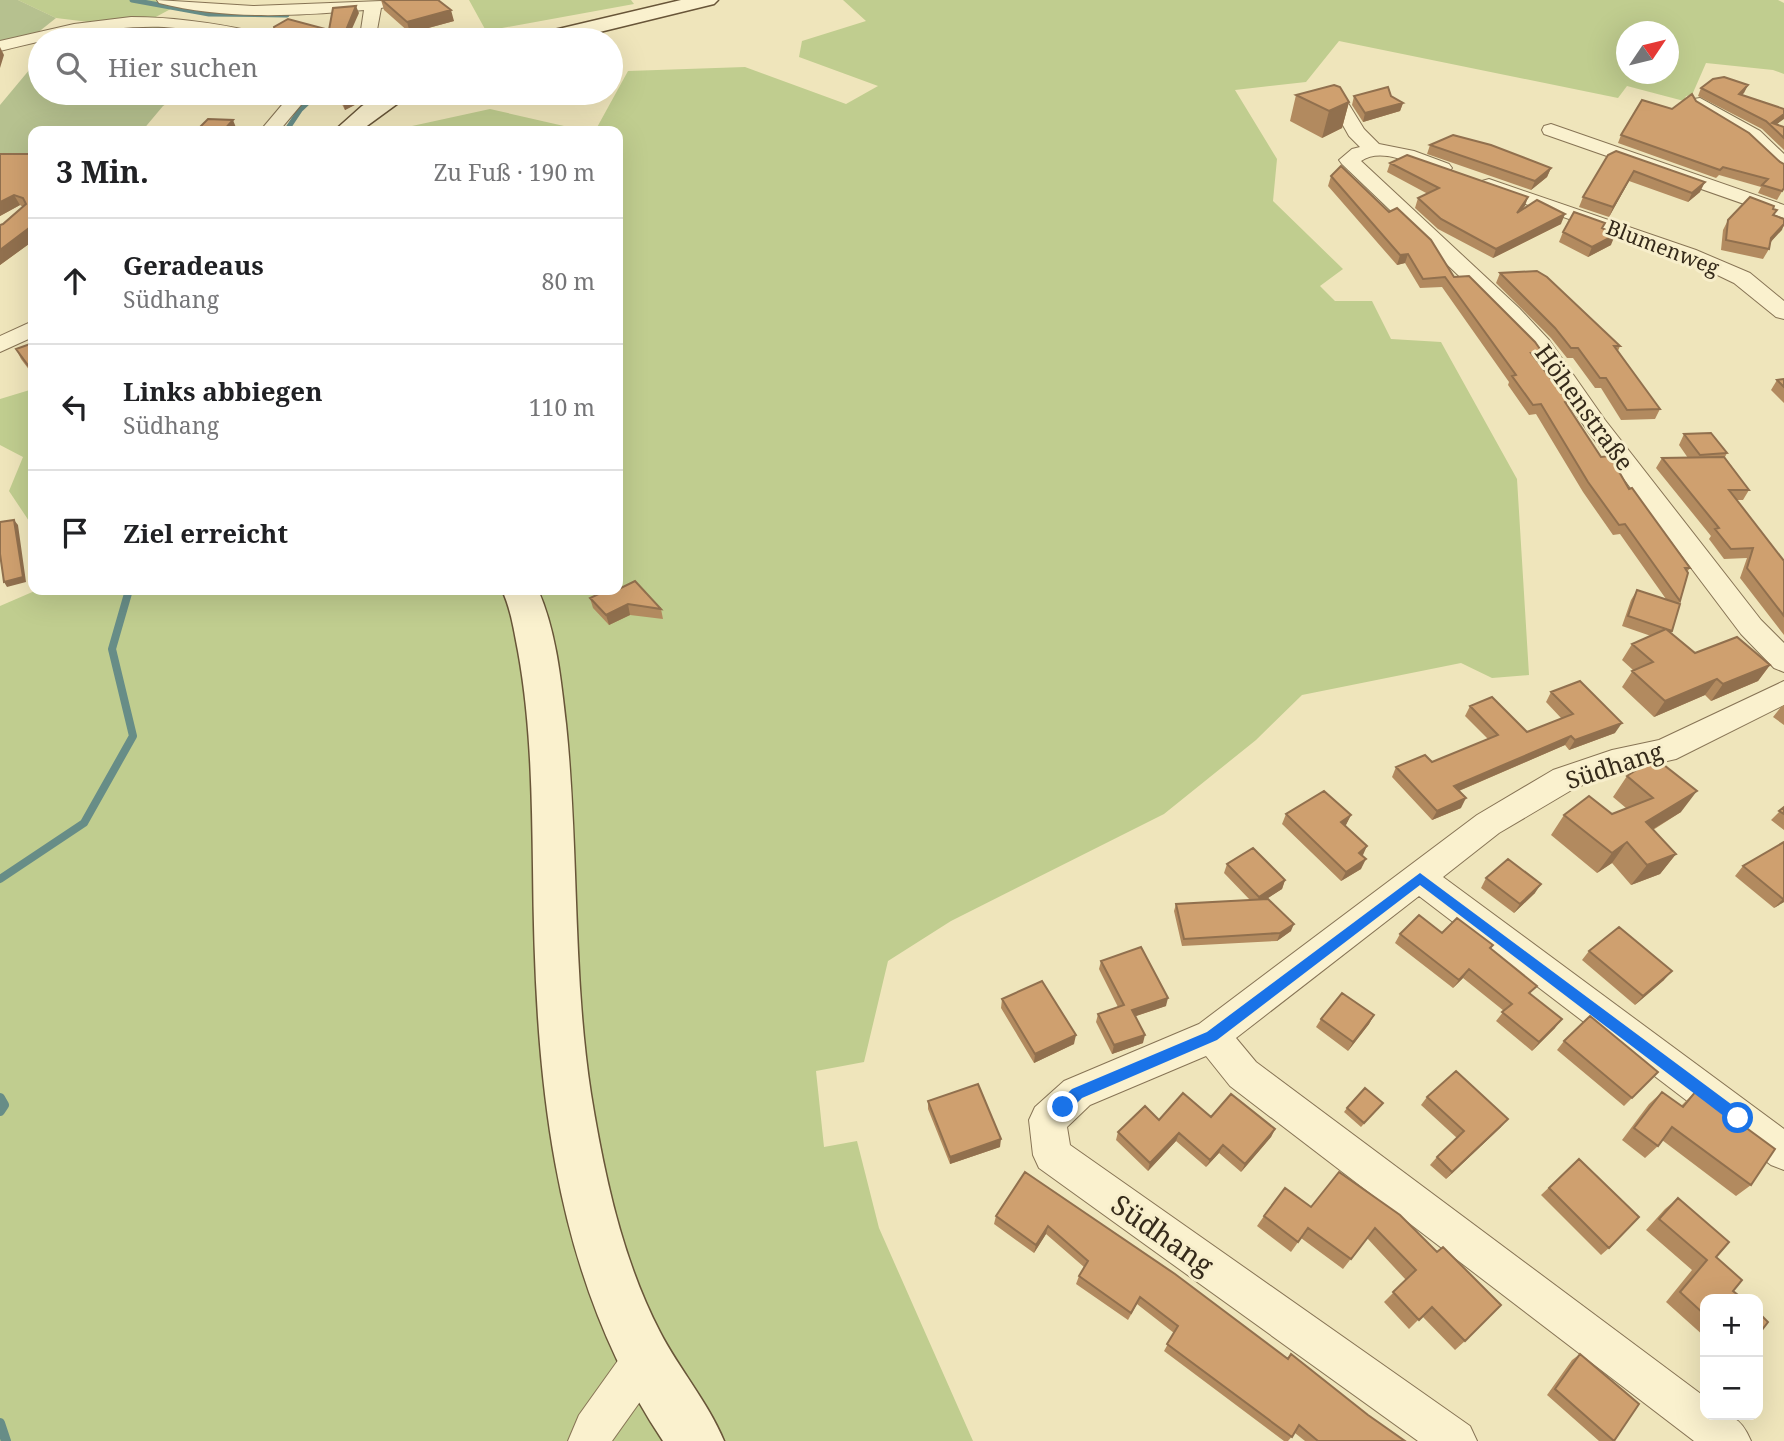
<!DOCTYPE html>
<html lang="de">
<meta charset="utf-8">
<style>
body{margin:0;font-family:"Noto Serif",serif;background:#f6f6f6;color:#202124}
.controls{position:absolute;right:21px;bottom:21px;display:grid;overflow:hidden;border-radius:14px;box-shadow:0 7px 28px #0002}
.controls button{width:63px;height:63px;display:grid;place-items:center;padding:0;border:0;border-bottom:2px solid #e0e0e0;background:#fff;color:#202124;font:35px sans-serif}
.compass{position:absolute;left:1616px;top:21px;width:63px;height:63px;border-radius:50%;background:#fff;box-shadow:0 7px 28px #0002;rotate:55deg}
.stop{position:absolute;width:21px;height:21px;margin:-16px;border:5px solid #1a73e8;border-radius:50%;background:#fff}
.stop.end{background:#1a73e8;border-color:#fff;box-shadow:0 2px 7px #0008}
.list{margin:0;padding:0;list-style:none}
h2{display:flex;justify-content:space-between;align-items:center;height:91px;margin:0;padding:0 28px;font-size:30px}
h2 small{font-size:23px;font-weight:400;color:#757577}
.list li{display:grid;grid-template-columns:46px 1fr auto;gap:21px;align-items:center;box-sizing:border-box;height:126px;padding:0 28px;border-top:2px solid #e0e0e0}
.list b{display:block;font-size:26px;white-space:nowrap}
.list p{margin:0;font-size:23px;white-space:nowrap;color:#757577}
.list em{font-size:23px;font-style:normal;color:#757577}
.icon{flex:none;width:38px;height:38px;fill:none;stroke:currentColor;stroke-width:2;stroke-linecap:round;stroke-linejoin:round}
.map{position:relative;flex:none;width:1784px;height:1441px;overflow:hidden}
.search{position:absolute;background:#fff;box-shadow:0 7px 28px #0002;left:28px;top:28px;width:595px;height:77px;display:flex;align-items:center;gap:18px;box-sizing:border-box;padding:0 24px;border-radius:38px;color:#757577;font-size:26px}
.panel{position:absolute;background:#fff;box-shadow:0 7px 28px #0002;left:28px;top:126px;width:595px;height:469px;border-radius:14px}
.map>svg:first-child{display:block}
.green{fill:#c0cd8f;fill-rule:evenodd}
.cemetery{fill:#b6c18f}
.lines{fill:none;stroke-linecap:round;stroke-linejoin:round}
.stream-far2{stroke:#678d87;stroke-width:5}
.stream-far1{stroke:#678d87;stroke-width:8}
.stream{stroke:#678d87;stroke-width:10}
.minor-casing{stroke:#877455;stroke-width:2}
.secondary-casing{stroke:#685538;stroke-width:3}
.minor{fill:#faf1ce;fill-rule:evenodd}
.secondary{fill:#faf1ce;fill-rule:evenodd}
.wall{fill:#b28a5f}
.shaded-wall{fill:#91704e}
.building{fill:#cfa06f;stroke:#91704e;stroke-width:2}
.route{fill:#1a73e8}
.labels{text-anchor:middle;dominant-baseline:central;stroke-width:6;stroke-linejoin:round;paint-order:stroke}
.far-street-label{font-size:21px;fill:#352a1a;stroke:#f7eecb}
.street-label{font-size:24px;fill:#352a1a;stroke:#f7eecb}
.near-street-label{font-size:28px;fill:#352a1a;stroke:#f7eecb}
</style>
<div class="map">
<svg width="1784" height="1441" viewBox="0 0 1784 1441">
<rect width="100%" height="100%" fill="#efe5bb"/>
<path class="green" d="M18,0H165L180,4L152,19L89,22L56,18Z
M469,0H631L634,4L486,31Z
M843,0H1778L1784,3V74L1773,70L1706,63L1692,95L1686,96L1684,101L1627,86L1618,98L1339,41L1306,82L1235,90L1277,159L1273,201L1343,269L1320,286L1335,301H1372L1391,339L1441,342L1517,479L1529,675L1492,678L1461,663L1302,695L1256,740L1164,814L951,921L888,961L864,1062L816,1071L824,1147L857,1141L879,1228L973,1441H0V606L37,590H618V131H595L628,71L745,67L846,104L878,86L799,57L802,41L866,21ZM1626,32H1668V74H1626Z
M490,109L586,131H389Z
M33,389V534L29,521L9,491L23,457L0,445V399Z"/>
<path class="cemetery" d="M0,0H18L56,18L36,34L0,43Z
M148,24L213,32L251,40H54L57,37L55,35Z
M40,57V93H184L163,106L142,131H33V163L0,156V105Z"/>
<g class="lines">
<path class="stream-far2" d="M132,0L209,14L287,15
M286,131L300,110L318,93"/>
<path class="stream-far1" d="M0,879L84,823L133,736L112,649L129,590"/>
<path class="stream" d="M0,1098L4,1105L0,1111
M0,1423L6,1441"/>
<defs>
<path id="minor" d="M157,0L253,6L407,0L405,3L381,8L377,30L372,40H355L361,30L364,10C296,16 226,20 159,3Z
M131,17C180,17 227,25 274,36L277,40C239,42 202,29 164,27C108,25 53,38 0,51V41L74,24Z
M1312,92L1348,103L1364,129L1379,144L1414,151L1449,164L1452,168L1449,172L1442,174C1418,168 1384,145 1361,161L1519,308L1549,340L1605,420L1761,620L1784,643V672L1774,668L1741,634L1587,430L1533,350L1503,318L1342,164L1339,160L1352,149L1360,147L1349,136L1335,111L1306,101L1303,97Z
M292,93H311L279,131H260Z
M1700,98L1760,131L1784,154V171L1777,169L1746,139L1694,107L1691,103L1694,99Z
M1551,124L1784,205V218L1544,134L1542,130L1544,126Z
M1489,179L1696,250L1750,273L1784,301V319L1776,317L1734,283L1682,258L1482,189L1479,185L1482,181Z
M33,321V337L0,352V336Z
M1784,681V705L1676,759L1614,773L1575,788L1499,833L1443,877L1784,1129V1170L1771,1165L1419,896L1236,1038L1256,1062L1705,1397V1415C1731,1415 1740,1415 1751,1441H1694L1230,1086L1206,1056L1090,1105L1067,1127L1070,1145L1470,1426L1477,1441H1418L1039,1168L1033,1155L1029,1120L1035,1107L1064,1081L1199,1024L1477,815L1553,770L1612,750L1659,740Z
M644,1339L659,1345L665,1360L659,1375L612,1441H568L579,1415L629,1345Z"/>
<path id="secondary" d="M681,0H718L714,4L567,40H530L533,35Z
M384,93H412L360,131H334L362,106Z
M502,590H538C556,630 561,680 566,724C579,847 572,971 591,1094C604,1174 622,1259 660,1332C679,1369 708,1402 724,1441H663C548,1269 535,1068 533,867C532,796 531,722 518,651C514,631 511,609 502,590Z"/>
</defs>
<use href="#minor" class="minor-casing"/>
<use href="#secondary" class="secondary-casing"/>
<use href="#minor" class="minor"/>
<use href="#secondary" class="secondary"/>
</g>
<path class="wall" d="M381,0H438L454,21L410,33L384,10Z
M1748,85L1742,95L1776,125L1784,127V150L1762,129L1698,96L1701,88Z
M336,93H378L345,110Z
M424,93H450L438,99Z
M1296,95L1349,102L1342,128L1322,138L1290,121Z
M1354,96H1391L1403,103L1400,111L1363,122L1352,105Z
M1696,101L1784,188L1777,200L1758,193L1761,187L1719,175L1716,178L1618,143L1621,135L1672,109Z
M1430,145L1551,168L1547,177L1531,190L1427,154Z
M0,154H33V241L0,265V225L3,224L23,207L20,205L0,216Z
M1608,155L1700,192L1688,202L1629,181L1609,217L1579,207L1583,197Z
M1390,163L1528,197L1522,209L1561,224L1493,258L1438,229L1415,208L1418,198L1428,194L1387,172Z
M1331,176L1454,277L1542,352L1537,362L1568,401L1566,404L1601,457L1629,489L1690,568L1687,572L1680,601L1679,604L1671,633L1695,653L1770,665L1758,681L1711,701L1705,695L1654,717L1622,687L1633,670L1622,660L1632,644L1651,636L1622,626L1631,600L1637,590L1666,599L1620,534L1613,535L1583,492L1536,414L1529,415L1508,385L1509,382L1442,287L1420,288L1405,263L1397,265L1328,186Z
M1777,210L1774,215L1784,219V226L1770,243L1769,249L1763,259L1721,250L1723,230L1728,220Z
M1605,223L1602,229L1611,245L1588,257L1559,242L1563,232Z
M1500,273L1620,346L1618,351L1660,409L1655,419L1621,420L1601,388H1595L1573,358H1567L1551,338L1496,283Z
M33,343V375L21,359L16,349Z
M1784,379V403L1771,390L1777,380Z
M1684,434L1727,453L1725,457L1749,490L1743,500H1736L1784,561V635L1740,578L1747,558L1724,559L1709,539L1711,536L1656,468L1662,458H1688L1679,445Z
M619,589L661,609L663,619L630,615L609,625L593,608L590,598Z
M1551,692L1615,733L1569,750L1565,745L1459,791L1461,808L1432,820L1392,777L1396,767L1432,762L1488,739L1465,716L1470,706L1527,732L1562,719L1546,702Z
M1784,705V725L1773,717L1781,707Z
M1627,776L1681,812L1653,830L1676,854L1660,874L1631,885L1612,863L1597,873L1551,835L1564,815L1612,814L1626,808L1613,797Z
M1784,807V830L1771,820Z
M1286,814L1351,815L1345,826L1362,856L1361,869L1341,881L1282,824Z
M1784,842V902L1774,908L1735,876L1743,866Z
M1227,864L1285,880L1282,889L1266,899L1291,931L1277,941L1182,946L1174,911L1176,904L1250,900L1224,873Z
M1486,878L1535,893L1514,913L1481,888Z
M1442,933L1493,945L1490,949L1531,994L1555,1028L1532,1051L1496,1021L1504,1011L1463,978L1453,988L1395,943L1400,934Z
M1589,951L1664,980L1635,1005L1582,960Z
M1101,961L1166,1006L1136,1016L1143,1043L1112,1054L1096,1022L1098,1014L1118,1007L1099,969Z
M1002,999L1074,1044L1034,1063L1001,1008Z
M1374,1015L1369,1024L1348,1051L1316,1027L1321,1019Z
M1564,1041L1658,1072L1624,1106L1557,1050Z
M1696,1091L1751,1185L1736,1196L1662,1140L1658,1146L1645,1158L1622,1140L1649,1104L1662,1092L1681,1106Z
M1427,1097L1501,1127L1446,1179L1430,1165L1437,1157L1457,1138L1421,1105Z
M928,1101L1000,1147L950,1164L928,1109Z
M1383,1103L1361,1127L1344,1112L1347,1108Z
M1211,1117L1275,1129L1271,1137L1241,1172L1219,1153L1206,1167L1176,1141L1148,1171L1116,1140L1118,1132L1159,1120Z
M1579,1159L1609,1248L1601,1255L1541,1195Z
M1025,1172L1287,1358L1291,1354L1368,1415L1405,1441H1305L1295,1433L1288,1441H1284L1164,1351L1174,1333L1137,1304L1128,1320L1076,1284L1079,1276L1084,1267L1046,1234L1034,1253L994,1224L996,1216Z
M1678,1198L1716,1257L1705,1299V1337L1666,1302L1692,1270L1646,1230L1665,1209Z
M1311,1207L1400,1215L1465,1341L1455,1350L1422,1316L1409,1329L1384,1302L1406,1280L1367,1238L1343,1269L1301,1238L1291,1252L1257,1226L1264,1216Z
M1580,1354L1614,1441H1599L1547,1395L1572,1360Z"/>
<path class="shaded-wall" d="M356,6L359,13L347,40H342Z
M451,10L454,21L410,33L407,22Z
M0,47L4,55L0,68Z
M1748,85L1744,93L1735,102L1739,94Z
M351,93H378L345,110L342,98Z
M437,93H450L438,99Z
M1349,102L1342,128L1322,138L1329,111Z
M1403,103L1400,111L1363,122L1365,113Z
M1784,114V119L1773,127L1772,123Z
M233,120L237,130L236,131H223Z
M1551,168L1547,177L1531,190L1535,181Z
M1634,171L1629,181L1609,217L1613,207Z
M1705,182L1700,192L1688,202L1692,193Z
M14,195L20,205L0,216V202Z
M1528,197L1525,206L1513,222L1517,213Z
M1565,214L1561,224L1493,258L1496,249Z
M1784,224L1782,230L1765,248L1771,238Z
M33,225V241L0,265V250Z
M1615,235L1611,245L1588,257L1592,247Z
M1408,254L1405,263L1397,265L1400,255Z
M14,520L18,525L26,582L7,587L4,582Z
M628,604L630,615L609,625L606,615Z
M1770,665L1758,681L1711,701L1723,684Z
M1717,679L1705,695L1654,717L1665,701Z
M1622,723L1615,733L1569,750L1575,740Z
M1571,736L1565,745L1449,795L1454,786Z
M1697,791L1681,812L1630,843L1646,822Z
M1466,798L1461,808L1432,820L1437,811Z
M1351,815L1346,825L1337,831L1341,822Z
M1627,842L1612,863L1597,873L1612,853Z
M1367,846L1363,855L1354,862L1359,853Z
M1676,854L1660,874L1631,885L1647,865Z
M1366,859L1361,869L1341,881L1346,872Z
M1285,880L1282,889L1256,906L1259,897Z
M1541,884L1535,893L1514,913L1520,904Z
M1784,898V902L1774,908Z
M1294,924L1291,931L1277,941L1280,933Z
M1469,969L1463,978L1453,988L1459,980Z
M1672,971L1664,980L1635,1005L1643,996Z
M1168,998L1166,1006L1130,1018L1132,1010Z
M1374,1015L1369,1024L1348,1051L1353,1042Z
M1562,1019L1555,1028L1532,1051L1539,1042Z
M1076,1035L1074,1044L1034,1063L1035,1054Z
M1145,1035L1143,1043L1112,1054L1114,1045Z
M1508,1119L1501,1127L1446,1179L1452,1172Z
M1275,1129L1271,1137L1241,1172L1245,1164Z
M1179,1133L1176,1141L1148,1171L1150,1163Z
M1001,1139L1000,1147L950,1164V1157Z
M1223,1145L1219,1153L1206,1167L1210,1160Z
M1048,1226L1046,1234L1034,1253L1036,1245Z"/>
<path class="building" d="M382,0H438L451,10L407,22Z
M356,6L342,40H250L259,35H276L274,27L288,19L329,30L333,8Z
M1724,77L1748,85L1739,94L1784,109V114L1772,123L1784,127V138L1766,121L1701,88L1713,79Z
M1334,85L1340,87L1349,102L1329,111L1296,95Z
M1388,87L1391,96L1403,103L1365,113L1354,96Z
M339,93H351L342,98Z
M1692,94L1696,101L1749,133L1780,162L1784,164V188L1782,191L1762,185L1768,179L1723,167L1720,170L1621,135L1642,100L1672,109Z
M208,119L233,120L223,131H196Z
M1453,135L1491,145L1551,168L1535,181L1430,145Z
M1616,151L1705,182L1692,193L1634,171L1613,207L1583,197L1608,155Z
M0,154H33V225L0,250V225L3,224L26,204L23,198L14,195L0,202Z
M1407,155L1528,197L1517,213L1537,200L1565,214L1496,249L1441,219L1418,198L1439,188L1390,163Z
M1341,166L1389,212L1397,208L1431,240L1454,277L1469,276L1535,342L1542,352L1531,353L1568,401L1565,402L1601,457L1610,456L1629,489L1632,488L1690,568H1685L1688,573L1680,601L1625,524L1619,525L1588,482L1541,404L1533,405L1512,376L1516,375L1445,277L1423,279L1408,254L1400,255L1331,176Z
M1750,197L1774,206L1773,209L1777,210L1773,215L1784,219V224L1771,238L1769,249L1726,240L1728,220Z
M1574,212L1605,223L1602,228L1615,235L1592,247L1563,232Z
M1537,271L1547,277L1620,346H1614L1660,409L1627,410L1606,378H1600L1578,348H1571L1555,328L1500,273Z
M33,343V372L16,349Z
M1784,379V387L1777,380Z
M1711,433L1727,453L1700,455L1684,434Z
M1724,457L1749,490H1729L1784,561V616L1747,568L1753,548L1731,549L1715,529L1719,528L1662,458Z
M14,520L23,577L4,582L0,554V522Z
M635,581L661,609L628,604L606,615L590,598L607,590H618V587L619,589Z
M1637,590L1680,604L1672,631L1628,616Z
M1666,629L1695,653L1737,637L1770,665L1723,684L1717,679L1665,701L1632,671L1653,662L1632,644Z
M1580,681L1622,723L1575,740L1571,736L1454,786L1466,798L1437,811L1396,767L1425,755L1432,762L1498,735L1470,706L1492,697L1527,732L1573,714L1551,692Z
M1655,758L1697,791L1646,822L1676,854L1647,865L1627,842L1612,853L1564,815L1589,796L1612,814L1653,798L1627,776Z
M1324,791L1351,815L1341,822L1367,846L1359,853L1366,859L1346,872L1286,814Z
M1784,807V814L1779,811Z
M1784,842V898L1783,899L1743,866Z
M1253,848L1285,880L1259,897L1227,864Z
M1508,859L1541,884L1520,904L1486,878Z
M1268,899L1294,924L1280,933L1184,939L1176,904Z
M1419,915L1442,933L1457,918L1493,945L1490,948L1537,986L1529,993L1562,1019L1539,1042L1502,1012L1512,1004L1469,969L1459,980L1400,934Z
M1619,927L1672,971L1643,996L1589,951Z
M1141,947L1168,998L1132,1010L1145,1035L1114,1045L1098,1014L1124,1005L1101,961Z
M1042,981L1076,1035L1035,1054L1002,999Z
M1342,993L1374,1015L1353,1042L1321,1019Z
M1590,1016L1658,1072L1632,1098L1564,1041Z
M1456,1071L1508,1119L1452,1172L1437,1157L1464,1131L1427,1097Z
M978,1084L1001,1139L950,1157L928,1101Z
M1365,1088L1383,1103L1364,1123L1347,1108Z
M1696,1091L1775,1149L1751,1185L1672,1127L1658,1146L1634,1128L1662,1092L1683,1107Z
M1183,1093L1211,1117L1231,1094L1275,1129L1245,1164L1223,1145L1210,1160L1179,1133L1150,1163L1118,1132L1145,1106L1159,1120Z
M1579,1159L1639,1217L1609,1248L1549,1188Z
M1025,1172L1175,1274L1288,1359L1291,1354L1368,1415L1405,1441H1318L1299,1425L1292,1437L1167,1344L1178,1326L1140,1297L1131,1313L1079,1276L1088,1261L1048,1226L1036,1245L996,1216Z
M1339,1172L1400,1215L1437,1252L1443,1247L1501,1305L1465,1341L1432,1307L1419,1320L1393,1292L1416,1270L1375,1228L1351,1259L1308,1228L1298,1242L1264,1216L1285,1188L1311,1207Z
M1678,1198L1729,1242L1716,1257L1742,1280L1733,1291L1743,1299H1705V1315L1680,1292L1707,1260L1659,1219Z
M1758,1312L1768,1322L1758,1335Z
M1580,1354L1639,1404L1614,1441L1555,1389Z"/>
<path class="route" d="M1420,873L1743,1113V1123H1733L1420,885L1217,1040L1082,1098L1068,1112H1058V1102L1072,1089L1207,1032Z"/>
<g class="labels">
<g class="far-street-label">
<text transform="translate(1663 247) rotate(21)">Blumenweg</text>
</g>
<g class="street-label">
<text transform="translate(1585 407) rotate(54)">Höhenstraße</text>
<text transform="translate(1614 765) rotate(-18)">Südhang</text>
</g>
<g class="near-street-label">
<text transform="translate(1163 1234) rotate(35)">Südhang</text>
</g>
</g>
</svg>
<div class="controls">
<button>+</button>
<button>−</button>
</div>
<svg class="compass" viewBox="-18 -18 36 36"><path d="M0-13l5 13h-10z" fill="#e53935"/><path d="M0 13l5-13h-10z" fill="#757577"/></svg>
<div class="stop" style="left:1738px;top:1118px"></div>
<div class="stop end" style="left:1063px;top:1107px"></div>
<div class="search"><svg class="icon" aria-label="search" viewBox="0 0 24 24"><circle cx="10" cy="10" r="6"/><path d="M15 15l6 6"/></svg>Hier suchen</div>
<section class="panel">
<h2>3 Min.<small>Zu Fuß · 190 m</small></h2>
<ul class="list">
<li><svg class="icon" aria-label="ahead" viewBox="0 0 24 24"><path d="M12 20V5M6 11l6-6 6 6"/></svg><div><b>Geradeaus</b><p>Südhang</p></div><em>80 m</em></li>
<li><svg class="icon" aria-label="left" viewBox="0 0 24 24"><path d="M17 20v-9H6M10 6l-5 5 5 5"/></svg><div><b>Links abbiegen</b><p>Südhang</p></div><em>110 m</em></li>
<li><svg class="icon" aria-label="arrive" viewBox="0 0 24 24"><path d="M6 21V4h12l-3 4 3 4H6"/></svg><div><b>Ziel erreicht</b></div></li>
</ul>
</section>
</div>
